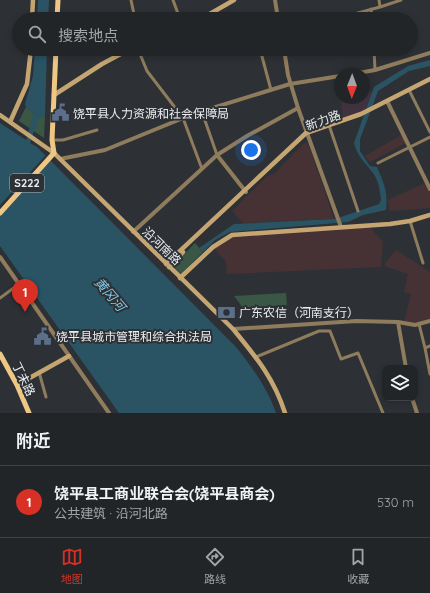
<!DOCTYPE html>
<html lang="zh">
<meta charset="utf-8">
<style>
body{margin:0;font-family:Quicksand,"Noto Sans SC",sans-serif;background:#2a2d30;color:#f1f3f6}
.controls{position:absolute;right:12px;bottom:12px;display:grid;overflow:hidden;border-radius:8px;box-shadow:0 2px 6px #0003}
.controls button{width:36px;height:36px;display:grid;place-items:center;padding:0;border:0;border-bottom:1px solid #3f4245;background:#222528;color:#f1f3f6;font:20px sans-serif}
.compass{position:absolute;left:334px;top:68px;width:36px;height:36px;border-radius:50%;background:#222528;box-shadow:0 2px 6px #0003;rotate:181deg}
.you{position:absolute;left:251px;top:150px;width:14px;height:14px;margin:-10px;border:3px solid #fff;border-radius:50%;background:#1a73e8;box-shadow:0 0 0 6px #1a73e833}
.badge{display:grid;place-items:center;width:26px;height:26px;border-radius:50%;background:#d93025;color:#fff;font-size:13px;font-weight:700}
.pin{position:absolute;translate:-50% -33px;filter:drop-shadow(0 1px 2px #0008)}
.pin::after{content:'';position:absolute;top:21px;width:14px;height:12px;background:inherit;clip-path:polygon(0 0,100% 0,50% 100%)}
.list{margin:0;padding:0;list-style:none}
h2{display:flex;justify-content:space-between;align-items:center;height:52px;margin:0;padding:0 16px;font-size:17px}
h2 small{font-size:13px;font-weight:400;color:#a2a5a8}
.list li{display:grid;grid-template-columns:26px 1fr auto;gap:12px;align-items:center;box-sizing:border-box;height:72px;padding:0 16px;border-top:1px solid #3f4245}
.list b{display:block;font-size:15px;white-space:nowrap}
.list p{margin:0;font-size:13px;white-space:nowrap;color:#a2a5a8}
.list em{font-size:13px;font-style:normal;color:#a2a5a8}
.icon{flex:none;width:22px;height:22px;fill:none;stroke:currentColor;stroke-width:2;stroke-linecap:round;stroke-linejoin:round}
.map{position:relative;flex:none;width:430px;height:413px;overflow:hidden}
.search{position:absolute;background:#222528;box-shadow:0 2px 6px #0003;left:12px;right:12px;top:12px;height:44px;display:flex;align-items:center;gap:10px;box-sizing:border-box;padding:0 14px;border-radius:22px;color:#a2a5a8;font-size:15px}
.sheet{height:124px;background:#222528}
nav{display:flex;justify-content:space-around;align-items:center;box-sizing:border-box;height:56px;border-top:1px solid #3f4245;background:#222528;font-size:11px;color:#a2a5a8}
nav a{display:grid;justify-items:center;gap:2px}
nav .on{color:#d93025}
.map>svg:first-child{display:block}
.industrial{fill:#463234}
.education{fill:#41323f}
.green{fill:#395744}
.water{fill:#2a5464}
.pier{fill:#2d3136}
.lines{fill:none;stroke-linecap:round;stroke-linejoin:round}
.minor{stroke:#8f7c5c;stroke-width:3}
.tertiary{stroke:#8f7c5c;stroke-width:4}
.secondary{stroke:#c5a673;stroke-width:4.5}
.primary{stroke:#efc784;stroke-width:5}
.labels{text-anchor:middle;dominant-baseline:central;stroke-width:4;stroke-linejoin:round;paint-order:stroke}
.shield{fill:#2d3136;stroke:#b1b5b8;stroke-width:1}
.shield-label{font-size:11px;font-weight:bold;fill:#eaedf0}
.poi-label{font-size:12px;fill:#eaedf0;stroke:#2d3136;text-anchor:start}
.street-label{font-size:12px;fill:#eaedf0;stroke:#2d3136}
.water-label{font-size:13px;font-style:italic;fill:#81cae7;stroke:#2d3136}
</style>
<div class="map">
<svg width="430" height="413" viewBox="0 0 430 413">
<rect width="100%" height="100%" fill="#2d3136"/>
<path class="industrial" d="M401,135L406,143L370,162L365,156Z
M304,143H307L309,146L334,219L243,223L232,211L267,176L274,174Z
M425,183L430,192V208L389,211L388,200Z
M369,226L383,242L381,267L227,274L226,262L213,247L232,235Z
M396,250L430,272V319L419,323H404L411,294L404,292L408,274L385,266V263Z"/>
<path class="education" d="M364,76L366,87L372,93L369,102L365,110L343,120L341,98H364Z"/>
<path class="green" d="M26,107L34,113L33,116L38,118L45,115L44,138L19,121Z
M195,243L203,252L181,274L173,266Z
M286,293L287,305L243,308L234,296Z"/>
<path class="water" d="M38,0H49L48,19H37Z
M35,49H47L45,115L38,119L30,143L37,147L236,347C252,367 268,389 276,413H119L0,246V123L26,140L34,113L26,107L25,104L33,76Z
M430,60V66L409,71L378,91L360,139V151L370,166L377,167C384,184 388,191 386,210L363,215L348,222L230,232L215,240L203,252L199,248L234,224L335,219L379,204L381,200C380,191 379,181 373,173C365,162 358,158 354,143L374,87L408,66Z"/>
<path class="pier" d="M46,155L51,159L0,216V205Z"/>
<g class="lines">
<path class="minor" d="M131,0L135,19
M173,0L180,19
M379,0L380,7L401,0
M371,9L372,19
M336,19L380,7
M138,49L147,71L183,118L202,169
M260,49L271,90
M374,49L375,70
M410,92L430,132
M202,112L217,155
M330,128L358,211
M52,140H63L97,130
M378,163L430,137
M410,221L423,263
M0,298L19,284
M419,324L425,348L430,346
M425,348L430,374
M256,357L319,331H330L341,359L358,353L383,413
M39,372L46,397"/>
<path class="tertiary" d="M275,0L278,19
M284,49L288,75L298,108L341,227
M353,74L375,70L430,53
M388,103L430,189
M217,155L246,192
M60,159L105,150L193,114L290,84L340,76
M133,232L217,155L247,136L298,108
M0,257L109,413
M398,322L406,368
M233,329L356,321L398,322L415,325L430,321
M412,398L417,413"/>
<path class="secondary" d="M32,19L33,0
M201,19L234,0
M54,95L102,64L130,49
M0,115L54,153L233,329C256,357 274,378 285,413
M10,122L27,84L31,49
M166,264L306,133L361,114L430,79
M169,267L183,252
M180,278L213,247L232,235L390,224L410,221L430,215
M17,385L69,356"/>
<path class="primary" d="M57,19L58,0
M54,153L52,140L56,49
M0,213L54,153
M0,354L17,385L29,413"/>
</g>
<defs>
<symbol id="civic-bare" viewBox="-9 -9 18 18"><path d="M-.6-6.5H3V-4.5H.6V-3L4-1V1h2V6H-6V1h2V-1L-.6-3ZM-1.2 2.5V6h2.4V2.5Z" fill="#5c6f8a" stroke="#2d3136" stroke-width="2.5" paint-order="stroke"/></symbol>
<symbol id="bank-bare" viewBox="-9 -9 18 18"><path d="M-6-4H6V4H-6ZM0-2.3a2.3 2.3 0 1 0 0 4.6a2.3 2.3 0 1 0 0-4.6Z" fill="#5c6f8a" stroke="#2d3136" stroke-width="2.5" paint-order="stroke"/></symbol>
</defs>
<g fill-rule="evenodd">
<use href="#civic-bare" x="48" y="100" width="25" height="25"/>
<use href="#bank-bare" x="214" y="300" width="25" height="25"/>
<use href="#civic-bare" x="30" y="324" width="25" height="25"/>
</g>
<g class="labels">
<rect class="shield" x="10" y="174" width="34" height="18" rx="3"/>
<g class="shield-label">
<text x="27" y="183">S222</text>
</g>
<g class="poi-label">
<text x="73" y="113">饶平县人力资源和社会保障局</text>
<text x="239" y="312">广东农信（河南支行）</text>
<text x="56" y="336">饶平县城市管理和综合执法局</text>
</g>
<g class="street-label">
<text transform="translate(323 120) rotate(-20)">新力路</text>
<text transform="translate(162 246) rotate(44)">沿河南路</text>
<text transform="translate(24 379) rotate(64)">丁未路</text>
</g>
<g class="water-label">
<text transform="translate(110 294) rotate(49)">黄冈河</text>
</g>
</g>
</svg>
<div class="controls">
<button><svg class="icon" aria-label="layers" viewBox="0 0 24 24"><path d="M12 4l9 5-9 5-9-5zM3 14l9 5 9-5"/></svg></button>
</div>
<svg class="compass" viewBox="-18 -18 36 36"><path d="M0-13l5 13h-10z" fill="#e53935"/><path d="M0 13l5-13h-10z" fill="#a2a5a8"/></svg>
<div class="you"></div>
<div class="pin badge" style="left:25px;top:312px">1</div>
<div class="search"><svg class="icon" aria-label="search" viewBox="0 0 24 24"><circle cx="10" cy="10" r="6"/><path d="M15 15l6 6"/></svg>搜索地点</div>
</div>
<section class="sheet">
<h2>附近<small></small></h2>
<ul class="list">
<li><span class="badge">1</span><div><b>饶平县工商业联合会(饶平县商会)</b><p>公共建筑 · 沿河北路</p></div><em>530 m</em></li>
</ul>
</section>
<nav>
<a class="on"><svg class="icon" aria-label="map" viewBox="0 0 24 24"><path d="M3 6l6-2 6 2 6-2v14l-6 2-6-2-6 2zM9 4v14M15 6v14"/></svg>地图</a>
<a><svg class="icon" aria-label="directions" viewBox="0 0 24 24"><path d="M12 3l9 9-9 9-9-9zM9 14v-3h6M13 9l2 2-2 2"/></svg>路线</a>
<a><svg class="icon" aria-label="saved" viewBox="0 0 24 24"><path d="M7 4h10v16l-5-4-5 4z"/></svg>收藏</a>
</nav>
